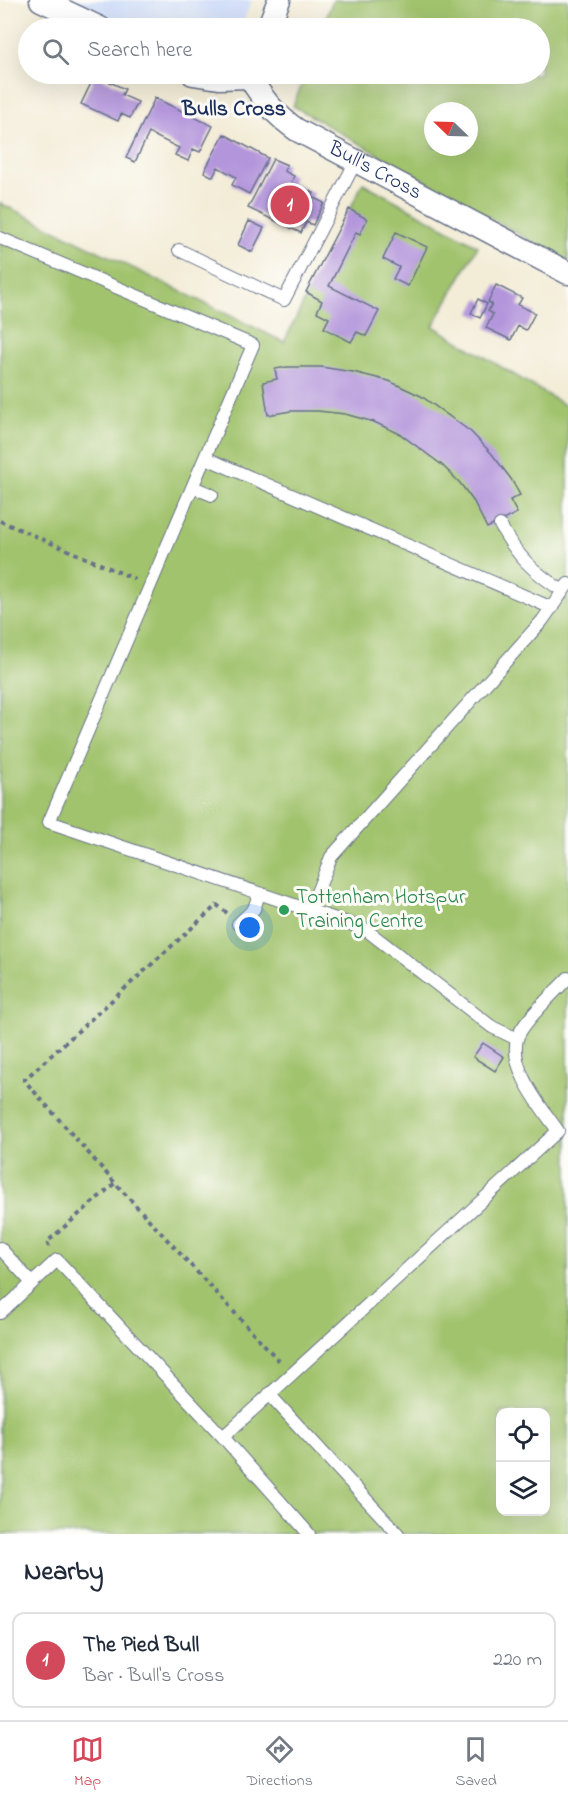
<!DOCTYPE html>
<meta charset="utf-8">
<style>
body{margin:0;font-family:"Indie Flower",sans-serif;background:#f2f2f3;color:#1f2937}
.controls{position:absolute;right:18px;bottom:18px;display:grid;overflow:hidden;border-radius:12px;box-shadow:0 6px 24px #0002}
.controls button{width:54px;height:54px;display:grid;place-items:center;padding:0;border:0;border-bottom:2px solid #e0e1e3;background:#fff;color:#1f2937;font:30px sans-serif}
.compass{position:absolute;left:424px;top:102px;width:54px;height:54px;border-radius:50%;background:#fff;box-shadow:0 6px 24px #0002;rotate:293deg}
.you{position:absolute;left:250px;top:928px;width:21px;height:21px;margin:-15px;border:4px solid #fff;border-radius:50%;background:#1a73e8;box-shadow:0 0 0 9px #1a73e833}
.badge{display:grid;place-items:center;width:39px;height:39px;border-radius:50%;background:#d1495b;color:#fff;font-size:20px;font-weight:700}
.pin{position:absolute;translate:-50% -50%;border:3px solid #fff;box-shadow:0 2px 6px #0006}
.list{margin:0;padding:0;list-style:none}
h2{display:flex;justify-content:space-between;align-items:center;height:78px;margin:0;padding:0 24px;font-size:26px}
h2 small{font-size:20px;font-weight:400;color:#747a83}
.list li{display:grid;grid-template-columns:39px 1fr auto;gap:18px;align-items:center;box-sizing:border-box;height:96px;margin:0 12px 12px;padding:0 12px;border:2px solid #e0e1e3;border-radius:12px}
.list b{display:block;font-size:22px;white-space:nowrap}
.list p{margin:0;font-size:20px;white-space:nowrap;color:#747a83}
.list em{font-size:20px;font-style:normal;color:#747a83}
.icon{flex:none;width:33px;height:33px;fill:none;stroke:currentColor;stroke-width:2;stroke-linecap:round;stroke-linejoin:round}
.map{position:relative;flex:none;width:568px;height:1534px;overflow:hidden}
.search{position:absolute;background:#fff;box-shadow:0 6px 24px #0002;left:18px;right:18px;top:18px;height:66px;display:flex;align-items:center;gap:15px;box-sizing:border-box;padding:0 21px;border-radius:33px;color:#747a83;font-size:22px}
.sheet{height:186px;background:#fff}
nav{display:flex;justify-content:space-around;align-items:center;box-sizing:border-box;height:84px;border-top:2px solid #e0e1e3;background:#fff;font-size:16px;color:#747a83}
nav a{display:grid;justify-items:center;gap:3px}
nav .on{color:#d1495b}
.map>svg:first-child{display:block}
.built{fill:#ccdbf9}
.green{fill:#a1c36d;stroke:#5e7966;stroke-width:1.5;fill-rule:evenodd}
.building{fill:#b395db}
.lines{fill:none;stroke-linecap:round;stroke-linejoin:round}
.lane-casing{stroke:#677188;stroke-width:14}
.street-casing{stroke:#677188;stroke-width:25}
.path{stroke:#677188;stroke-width:4;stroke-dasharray:4.5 4.5;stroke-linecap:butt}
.lane{stroke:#fff;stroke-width:12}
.street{stroke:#fff;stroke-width:22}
.leisure-dot{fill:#2e9e5b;stroke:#fdfcf7;stroke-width:2}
.labels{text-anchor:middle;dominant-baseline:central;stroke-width:6;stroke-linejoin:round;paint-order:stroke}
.street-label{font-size:21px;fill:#1b2f5e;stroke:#fdfcf7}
.leisure-label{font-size:21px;fill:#27864d;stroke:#fdfcf7;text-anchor:start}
.neighbourhood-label{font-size:22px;font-weight:bold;fill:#1b2f5e;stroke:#fdfcf7}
</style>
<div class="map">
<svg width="568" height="1534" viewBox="0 0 568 1534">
<rect width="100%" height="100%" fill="#fdfcf7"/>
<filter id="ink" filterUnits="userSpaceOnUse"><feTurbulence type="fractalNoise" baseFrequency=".0167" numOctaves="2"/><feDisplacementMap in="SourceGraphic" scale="12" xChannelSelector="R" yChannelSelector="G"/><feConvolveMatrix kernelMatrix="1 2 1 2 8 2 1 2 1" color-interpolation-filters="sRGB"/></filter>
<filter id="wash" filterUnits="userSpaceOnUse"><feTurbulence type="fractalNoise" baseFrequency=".008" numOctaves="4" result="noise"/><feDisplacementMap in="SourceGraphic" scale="24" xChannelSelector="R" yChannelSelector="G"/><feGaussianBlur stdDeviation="1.35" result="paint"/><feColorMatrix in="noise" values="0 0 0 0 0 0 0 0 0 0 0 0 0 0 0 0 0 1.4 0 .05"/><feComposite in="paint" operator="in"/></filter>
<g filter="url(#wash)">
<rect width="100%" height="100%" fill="#f3ecd7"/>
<path class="built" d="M63,0H252L241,28H124Z"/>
<path class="green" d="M333,0H568V262L293,106L306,74H540V28H322ZM433,111H469V147H433Z
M363,183L478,246L433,326L568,407V1534H0V203L284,342ZM500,1412H546V1512H500Z"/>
<g id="blocks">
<path class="building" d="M95,75L125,89L122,95L138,102L130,118L121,114L118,121L81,104Z
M155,98L213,126L200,152L193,149L188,161L175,155L179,148L149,133L135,162L126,158Z
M224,134L268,158L249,194L232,185L236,177L218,167L213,177L204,172Z
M273,159L287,165L284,171L294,176L291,183L314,193L312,197L324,203L313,225L306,222L301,233L248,208Z
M349,209L367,219L360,234L356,232L329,286L379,311L366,336L357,332L351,342L324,328L329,318L317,312L322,301L306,292Z
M249,221L264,228L252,252L238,245Z
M396,232L427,247L408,286L393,279L399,267L383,259Z
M496,285L522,298L518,305L535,313L526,330L518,326L511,340L486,328L493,314L488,311L492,304L488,302Z
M478,299L487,304L480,318L471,313Z
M287,367H321L353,372L389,381L421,396L471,432L492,454L511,479L520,495L510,500L517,513L487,528L474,502L460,483L442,465L400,434L374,422L345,414L318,411H291L268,415L263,382L277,379L275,369Z
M483,1043L504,1057L495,1071L473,1057Z"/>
</g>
</g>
<g filter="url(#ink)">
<use href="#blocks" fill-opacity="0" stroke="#677188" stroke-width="1.5"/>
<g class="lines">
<defs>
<path id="lane" d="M0,238L253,345L49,822L365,929L492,1027L517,1039
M179,250L284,300L356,161
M206,458L552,608
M193,487L212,495
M500,525C517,556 533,572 563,591
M310,910L331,857L542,621L568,584
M238,924L254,909L259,894
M0,1248L32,1283
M0,1313L57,1260L223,1437L309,1534
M269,1394L398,1534
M223,1437L558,1131C542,1108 509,1069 517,1039C521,1023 556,991 568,978"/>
<g id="street">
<path d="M41,0L100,28"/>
<path d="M268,28L279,0"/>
<path d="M193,74L219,78L249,77"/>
<path id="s1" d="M249,77C264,100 274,114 297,130L568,273"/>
</g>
</defs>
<use href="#lane" class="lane-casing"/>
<use href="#street" class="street-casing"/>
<path class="path" d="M0,521L135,579
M227,913L217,905L24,1080L115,1183L281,1363
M49,1247L47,1242L115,1183"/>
<use href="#lane" class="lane"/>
<use href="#street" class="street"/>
</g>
</g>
<circle class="leisure-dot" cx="284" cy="910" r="6"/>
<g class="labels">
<g class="street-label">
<text stroke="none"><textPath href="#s1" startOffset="160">Bull's Cross</textPath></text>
</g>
<g class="leisure-label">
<text x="296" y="898">Tottenham Hotspur<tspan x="296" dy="24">Training Centre</tspan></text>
</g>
<g class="neighbourhood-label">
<text x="234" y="110">Bulls Cross</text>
</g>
</g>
</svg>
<div class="controls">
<button><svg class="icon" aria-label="locate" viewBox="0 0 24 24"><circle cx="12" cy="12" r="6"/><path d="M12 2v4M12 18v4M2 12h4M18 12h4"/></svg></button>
<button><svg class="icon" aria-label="layers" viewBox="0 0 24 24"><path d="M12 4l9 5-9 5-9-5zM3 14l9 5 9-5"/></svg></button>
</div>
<svg class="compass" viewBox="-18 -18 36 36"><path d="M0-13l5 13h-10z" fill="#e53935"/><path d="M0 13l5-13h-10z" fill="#747a83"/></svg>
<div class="you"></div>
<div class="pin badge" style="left:290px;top:205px">1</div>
<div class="search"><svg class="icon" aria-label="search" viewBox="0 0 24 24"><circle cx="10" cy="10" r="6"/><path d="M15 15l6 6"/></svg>Search here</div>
</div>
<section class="sheet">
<h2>Nearby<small></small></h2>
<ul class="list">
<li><span class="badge">1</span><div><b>The Pied Bull</b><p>Bar · Bull's Cross</p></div><em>220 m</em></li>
</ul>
</section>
<nav>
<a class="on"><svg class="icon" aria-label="map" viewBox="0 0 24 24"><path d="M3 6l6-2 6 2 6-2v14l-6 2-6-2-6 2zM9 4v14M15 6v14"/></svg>Map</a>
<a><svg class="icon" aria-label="directions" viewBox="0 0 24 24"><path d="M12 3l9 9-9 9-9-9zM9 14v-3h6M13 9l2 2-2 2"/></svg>Directions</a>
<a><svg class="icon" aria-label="saved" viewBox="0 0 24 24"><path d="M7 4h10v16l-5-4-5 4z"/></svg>Saved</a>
</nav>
